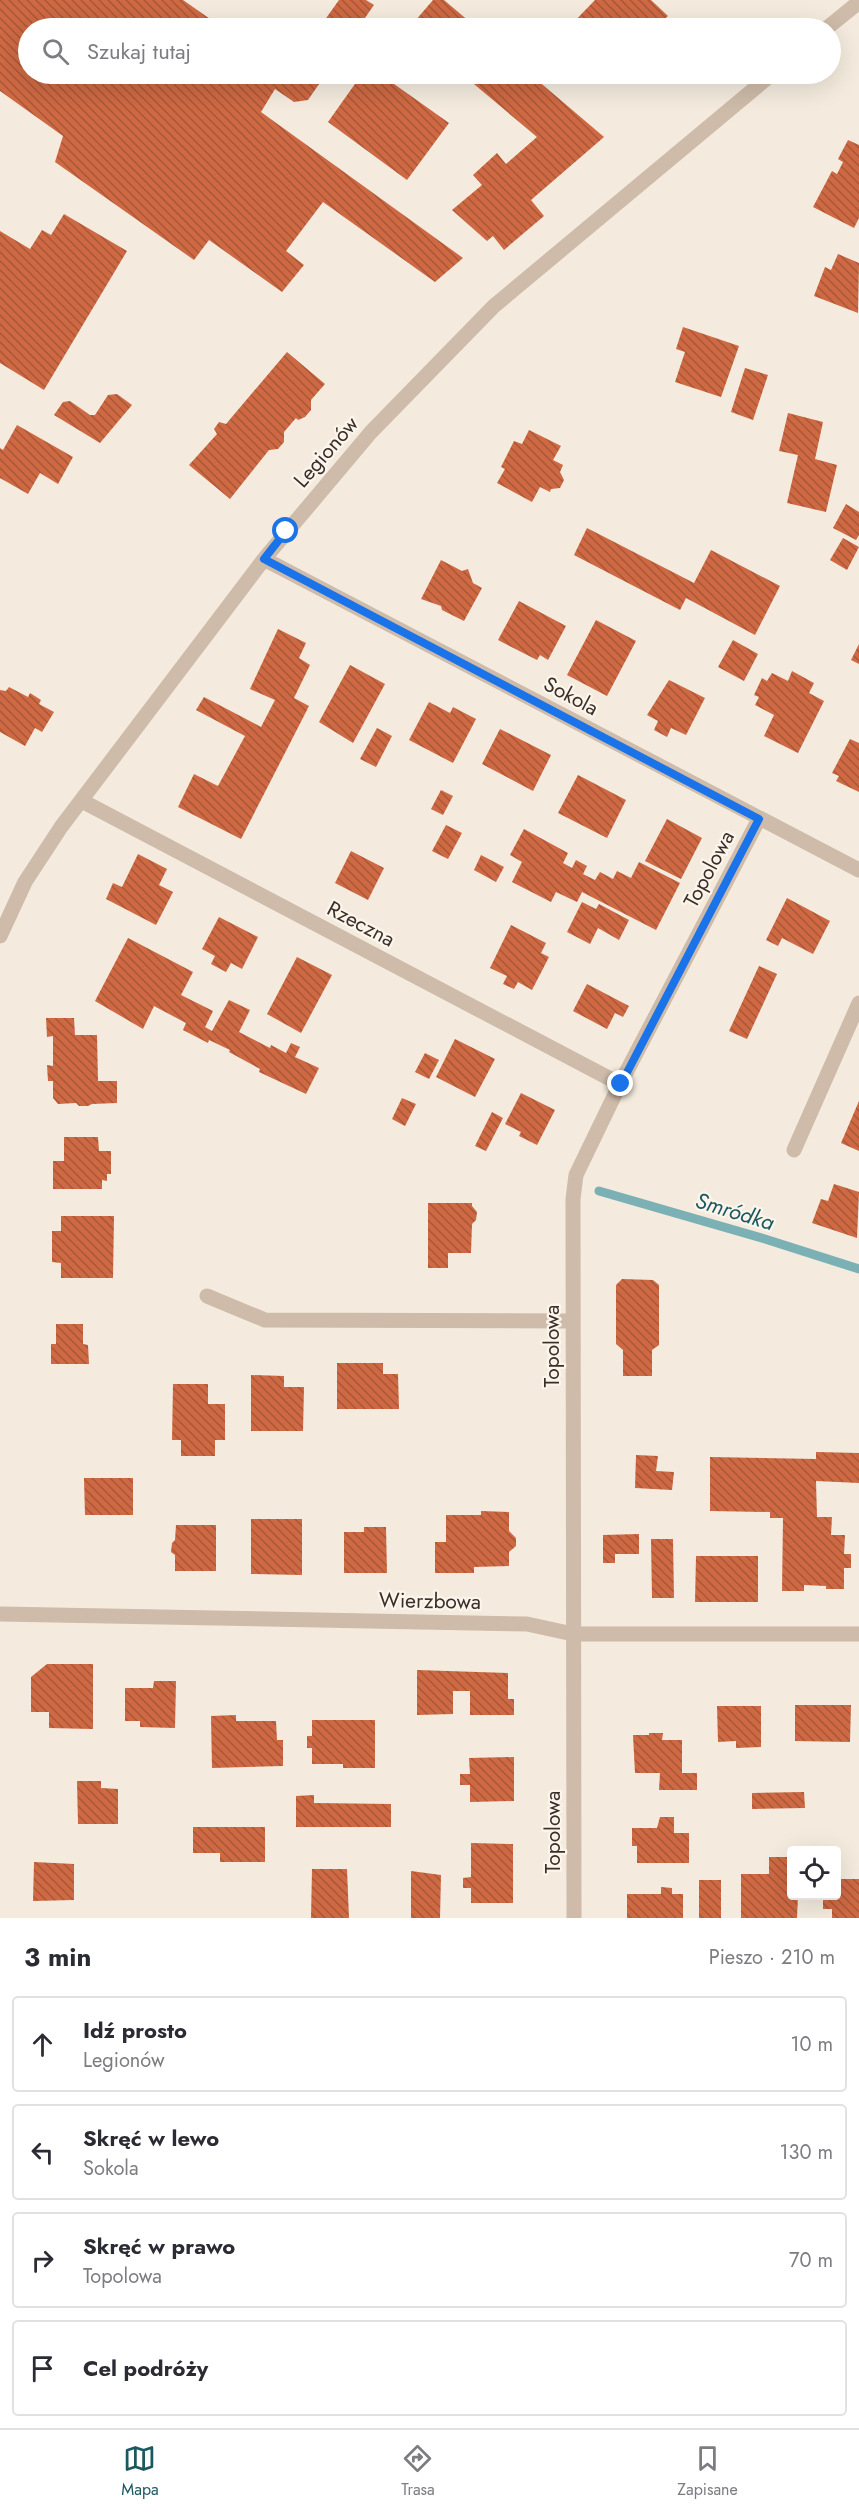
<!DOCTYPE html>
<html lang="pl">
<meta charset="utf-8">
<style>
body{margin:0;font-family:Jost,sans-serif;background:#f2f2f3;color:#2b2b33}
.controls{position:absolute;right:18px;bottom:18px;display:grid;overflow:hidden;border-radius:6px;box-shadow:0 6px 24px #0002}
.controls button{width:54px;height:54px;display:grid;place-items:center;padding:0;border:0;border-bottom:2px solid #e1e1e2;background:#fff;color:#2b2b33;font:30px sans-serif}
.stop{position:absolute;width:18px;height:18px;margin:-14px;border:4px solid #1a73e8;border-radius:50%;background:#fff}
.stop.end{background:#1a73e8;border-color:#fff;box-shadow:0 2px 6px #0008}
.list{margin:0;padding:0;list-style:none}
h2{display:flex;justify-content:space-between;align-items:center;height:78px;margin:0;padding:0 24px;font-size:26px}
h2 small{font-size:20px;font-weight:400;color:#7c7c81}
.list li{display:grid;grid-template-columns:39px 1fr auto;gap:18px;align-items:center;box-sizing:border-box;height:96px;margin:0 12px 12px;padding:0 12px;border:2px solid #e1e1e2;border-radius:6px}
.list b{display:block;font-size:22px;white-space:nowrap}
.list p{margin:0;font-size:20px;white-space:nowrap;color:#7c7c81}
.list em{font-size:20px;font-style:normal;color:#7c7c81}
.icon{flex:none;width:33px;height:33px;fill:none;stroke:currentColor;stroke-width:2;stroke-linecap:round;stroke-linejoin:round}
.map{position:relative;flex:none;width:859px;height:1918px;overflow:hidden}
.search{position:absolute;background:#fff;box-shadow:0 6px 24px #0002;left:18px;right:18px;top:18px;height:66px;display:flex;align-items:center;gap:15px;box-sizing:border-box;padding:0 21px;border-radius:33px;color:#7c7c81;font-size:22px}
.sheet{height:510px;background:#fff}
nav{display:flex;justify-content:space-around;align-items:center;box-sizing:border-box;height:84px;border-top:2px solid #e1e1e2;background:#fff;font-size:16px;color:#7c7c81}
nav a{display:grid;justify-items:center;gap:3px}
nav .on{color:#1b5960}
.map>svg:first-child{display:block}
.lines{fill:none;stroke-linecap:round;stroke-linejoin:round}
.stream{stroke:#7bb0b4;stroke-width:9}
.building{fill:url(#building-back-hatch)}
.minor{stroke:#cebba9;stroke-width:15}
.route{stroke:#1a73e8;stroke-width:8}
.labels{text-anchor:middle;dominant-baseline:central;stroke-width:4.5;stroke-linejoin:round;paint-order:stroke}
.street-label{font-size:21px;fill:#3b2f29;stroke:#fbf5ec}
.water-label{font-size:22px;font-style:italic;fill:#1b5960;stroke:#fbf5ec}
</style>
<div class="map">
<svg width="859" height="1918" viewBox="0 0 859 1918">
<defs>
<pattern id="building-back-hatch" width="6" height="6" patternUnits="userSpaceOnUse" patternTransform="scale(1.5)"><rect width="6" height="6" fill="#ce6943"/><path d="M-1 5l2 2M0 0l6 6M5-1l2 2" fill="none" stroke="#a85738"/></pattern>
</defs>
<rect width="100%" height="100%" fill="#f4ebde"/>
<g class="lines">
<path class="stream" d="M599,1191L765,1239L859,1269"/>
</g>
<path class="building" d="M0,0H183L223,28H28V74H326L308,100L294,102L275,89L261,112L463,258L435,282L323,202L286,251L304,265L282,292L209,240L194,260L55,162L63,136L0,91Z
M339,0H366L374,5L358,28H319Z
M433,0H444L477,28H409Z
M595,0H651L668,16L657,26L660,28H568Z
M362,74H380L449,123L407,180L328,122Z
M462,74H530L604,137L531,200L544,216L504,250L493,236L487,241L452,210L482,185L473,175L497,153L506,164L537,137Z
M848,140L859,145V218L854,228L813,207L832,171L837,174L843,162L838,159Z
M64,214L127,251L44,390L0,363V231L30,249L42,230L51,235Z
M838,254L859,263L858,313L814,296L825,267L831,270Z
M683,327L739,346L721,397L675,382L685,352L676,349Z
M287,352L325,384L311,400V410L305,417L298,420L296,418L284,432V442L278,449L269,450L230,499L189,465L217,434L214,429L219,422L226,424Z
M745,368L768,375L753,420L731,412Z
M117,394L132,405L100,443L54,415L63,402L70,401L90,415H95L108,395Z
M788,413L823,422L815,459L837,465L826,512L787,503L798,455L779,451Z
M17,425L73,457L58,484L40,473L28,494L0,478V448L3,450Z
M529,430L561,446L553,460L563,465L560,472L564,480L560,488L551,489L550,492L540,487L532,502L497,483L505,469L501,467L514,441L522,444Z
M846,504L859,512V535L856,540L833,528Z
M587,528L694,583L711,550L780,586L755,635L686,598L680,610L574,555Z
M843,538L859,547L847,570L830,560Z
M441,560L462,571L468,569L473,583L482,588L464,621L442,610L441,606L421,599Z
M519,601L566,626L548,660L540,655L537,660L498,640Z
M596,620L636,641L607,696L567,675Z
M278,629L306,643L299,658L310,665L294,698L309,706L241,839L178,807L194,774L218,786L245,736L196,710L204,697L261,727L275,700L250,689Z
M733,640L758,654L744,681L718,667Z
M859,644V664L851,660Z
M350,665L385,684L353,743L319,722Z
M792,671L814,683L809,693L824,701L798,753L764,736L774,715L755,705L759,697L754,695L762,678L767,681L772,673L788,681Z
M669,680L705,698L686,735L671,728L667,737L654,730L658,721L647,715Z
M9,687L28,697L30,693L41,700L39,704L54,712L42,732L35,728L25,746L0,732V690L6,691Z
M429,702L450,713L453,707L476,719L453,763L409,740Z
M377,728L392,736L376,767L360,759Z
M500,729L551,755L533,791L482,764Z
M850,739L859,743V792L836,781L839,776L832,773Z
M578,775L626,800L607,838L558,813Z
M441,790L453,796L443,815L431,809Z
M667,819L702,838L681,879L645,861Z
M446,825L462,833L448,859L432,851Z
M524,829L568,853L563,863L572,868L576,860L587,866L583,874L595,880L600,872L613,879L617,871L631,878L639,862L680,883L656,930L582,892L577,902L556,892L551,902L512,882L522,862L510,855Z
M351,851L384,868L368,900L335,883Z
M138,854L167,869L159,885L173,892L156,925L106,899L113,883L122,887Z
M481,855L504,867L496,882L474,870Z
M787,898L830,921L813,954L782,938L778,946L766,940Z
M582,902L596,909L599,904L629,920L619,940L598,928L590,944L567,932Z
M219,917L258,937L242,969L231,963L226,972L211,964L215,956L202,949Z
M511,925L546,943L541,953L549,957L532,990L518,982L514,989L503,984L507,976L490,968Z
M128,938L193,972L181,995L213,1011L205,1027L212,1031L229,1000L250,1010L239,1032L270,1048L271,1045L286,1053L291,1043L300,1047L295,1057L319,1068L306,1094L259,1072L260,1069L229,1052L230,1050L209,1040L208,1043L183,1030L186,1023L154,1006L143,1029L95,1001Z
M297,957L332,975L301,1033L267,1014Z
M759,966L777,974L747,1039L729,1031Z
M587,984L629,1006L623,1017L615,1013L607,1029L573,1011Z
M46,1018H74L75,1035H97L98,1081H117V1103L92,1104L88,1106H79L76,1103L58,1104L53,1098V1081H48L47,1065L53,1066V1036L47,1037Z
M455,1039L495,1059L475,1097L436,1077Z
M425,1053L439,1060L429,1079L415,1072Z
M521,1093L555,1110L537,1145L519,1136L521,1132L505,1124Z
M402,1098L416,1104L405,1126L392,1119Z
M859,1101V1151L841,1143Z
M492,1112L503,1118L486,1151L475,1146Z
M64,1137H98L99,1151H111V1174H107V1181L102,1180V1189H53V1161H64Z
M834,1184L859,1192L857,1238L812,1223L821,1199L828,1201Z
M428,1203H472V1206L477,1212L476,1220L472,1224L471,1253H448V1268H428Z
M61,1216H114L113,1278H61V1263L52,1262V1231H61Z
M622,1279L653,1280L659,1285V1345L652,1350V1376H623V1350L616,1344V1285Z
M56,1324H83V1344L88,1345L89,1364H51V1344H56Z
M337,1363H383V1374H398L399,1409H337Z
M251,1375L284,1376V1387H304L303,1431H251Z
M173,1384H208V1404H225V1440H215V1456H181V1440H172Z
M816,1452L859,1453V1483L816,1481L817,1517H832L831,1535H845L844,1554H851V1568H844V1589H826V1586L804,1585V1591H782L783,1518H770V1512L710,1511V1457L816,1459Z
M636,1455L658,1456L656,1471L674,1472L672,1490L635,1488Z
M84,1478H133V1515H85Z
M481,1511L509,1512V1531L516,1538V1546L509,1552V1566L474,1567V1573H435V1542H446V1515H481Z
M251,1519H302V1575L251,1574Z
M176,1525H216V1571H175V1555L171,1552L172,1543L175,1540Z
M364,1527H386L387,1573H344V1532H364Z
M639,1534V1554H615V1563H603V1535Z
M651,1539H673L674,1598H652Z
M696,1556H758V1602H695Z
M47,1664H93V1729L49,1728V1712H31V1677Z
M417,1670L508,1673V1699H514V1715H470V1691H453V1714L417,1715Z
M154,1681H176L175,1728L140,1727V1721H125V1688H153Z
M795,1705H851L850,1742L795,1741Z
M717,1706H761V1747L736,1748V1741L718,1742Z
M236,1715V1721H276L277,1740H283V1766L212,1768L211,1716Z
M312,1720H375V1768H343V1764H312V1748H307V1736H312Z
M649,1733H663L662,1740H682V1773H697V1790H659L660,1773H635L633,1735H649Z
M514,1757V1801L470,1802V1785H460V1774H470L469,1758Z
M77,1781H101V1788L118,1789V1824H78Z
M804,1792L805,1808L752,1809V1793Z
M314,1795V1803L391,1804V1827H296V1796Z
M660,1817H674V1833H689V1863H637V1846H632V1828H657Z
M193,1827H265V1862H220V1853H193Z
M471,1843L513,1844V1903H471V1888H463V1878L471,1877Z
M769,1857H792V1896H798L797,1918H741V1874H769Z
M34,1862L74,1864V1900L33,1901Z
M312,1869H347L349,1918H311Z
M411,1871L441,1875L440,1918H411Z
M837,1879H859V1918H832V1909H823V1896H837Z
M699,1880H721V1918H699Z
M661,1887L672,1888V1894H683V1918H627V1894H661Z"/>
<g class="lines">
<path class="minor" d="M827,28L859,2
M264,559L859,870
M82,801L620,1084
M0,936L25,882L61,827L264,559L371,432L494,306L772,74
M794,1150L859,1003
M207,1296L265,1320L573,1321
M0,1614L527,1624L573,1634H859
M574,1918L573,1199L576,1175L620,1084L759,819"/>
</g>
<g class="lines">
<path class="route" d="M286,531L264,559L759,819L621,1084"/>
</g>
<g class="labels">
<g class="street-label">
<text transform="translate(326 452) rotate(-49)">Legionów</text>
<text transform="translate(571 696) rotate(28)">Sokola</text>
<text transform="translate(709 869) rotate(-62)">Topolowa</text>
<text transform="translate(361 924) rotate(28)">Rzeczna</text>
<text transform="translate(552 1346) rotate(-90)">Topolowa</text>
<text transform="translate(430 1601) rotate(1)">Wierzbowa</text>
<text transform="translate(553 1832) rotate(-90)">Topolowa</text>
</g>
<g class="water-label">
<text transform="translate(735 1211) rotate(17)">Smródka</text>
</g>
</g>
</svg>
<div class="controls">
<button><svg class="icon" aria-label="locate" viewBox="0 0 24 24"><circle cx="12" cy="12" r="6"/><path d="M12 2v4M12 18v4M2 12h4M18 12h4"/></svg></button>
</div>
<div class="stop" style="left:286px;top:531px"></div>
<div class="stop end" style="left:621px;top:1084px"></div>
<div class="search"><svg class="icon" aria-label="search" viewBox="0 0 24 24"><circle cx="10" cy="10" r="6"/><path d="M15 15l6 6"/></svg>Szukaj tutaj</div>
</div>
<section class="sheet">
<h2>3 min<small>Pieszo · 210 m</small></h2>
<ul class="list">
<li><svg class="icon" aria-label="ahead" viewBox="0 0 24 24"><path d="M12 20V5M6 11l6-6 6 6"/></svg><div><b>Idź prosto</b><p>Legionów</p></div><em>10 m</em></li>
<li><svg class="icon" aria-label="left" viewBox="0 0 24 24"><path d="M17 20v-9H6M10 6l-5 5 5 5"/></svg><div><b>Skręć w lewo</b><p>Sokola</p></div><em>130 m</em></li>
<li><svg class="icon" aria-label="right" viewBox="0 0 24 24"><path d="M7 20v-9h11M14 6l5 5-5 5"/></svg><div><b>Skręć w prawo</b><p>Topolowa</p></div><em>70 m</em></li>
<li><svg class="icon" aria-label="arrive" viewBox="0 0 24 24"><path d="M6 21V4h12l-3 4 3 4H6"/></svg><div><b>Cel podróży</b></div></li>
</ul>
</section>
<nav>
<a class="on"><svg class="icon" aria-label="map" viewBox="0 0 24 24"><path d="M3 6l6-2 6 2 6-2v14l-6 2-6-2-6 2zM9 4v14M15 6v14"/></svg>Mapa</a>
<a><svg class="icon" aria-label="directions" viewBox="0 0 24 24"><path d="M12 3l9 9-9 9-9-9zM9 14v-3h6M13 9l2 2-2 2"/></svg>Trasa</a>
<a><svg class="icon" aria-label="saved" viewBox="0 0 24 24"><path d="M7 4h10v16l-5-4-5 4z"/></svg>Zapisane</a>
</nav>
